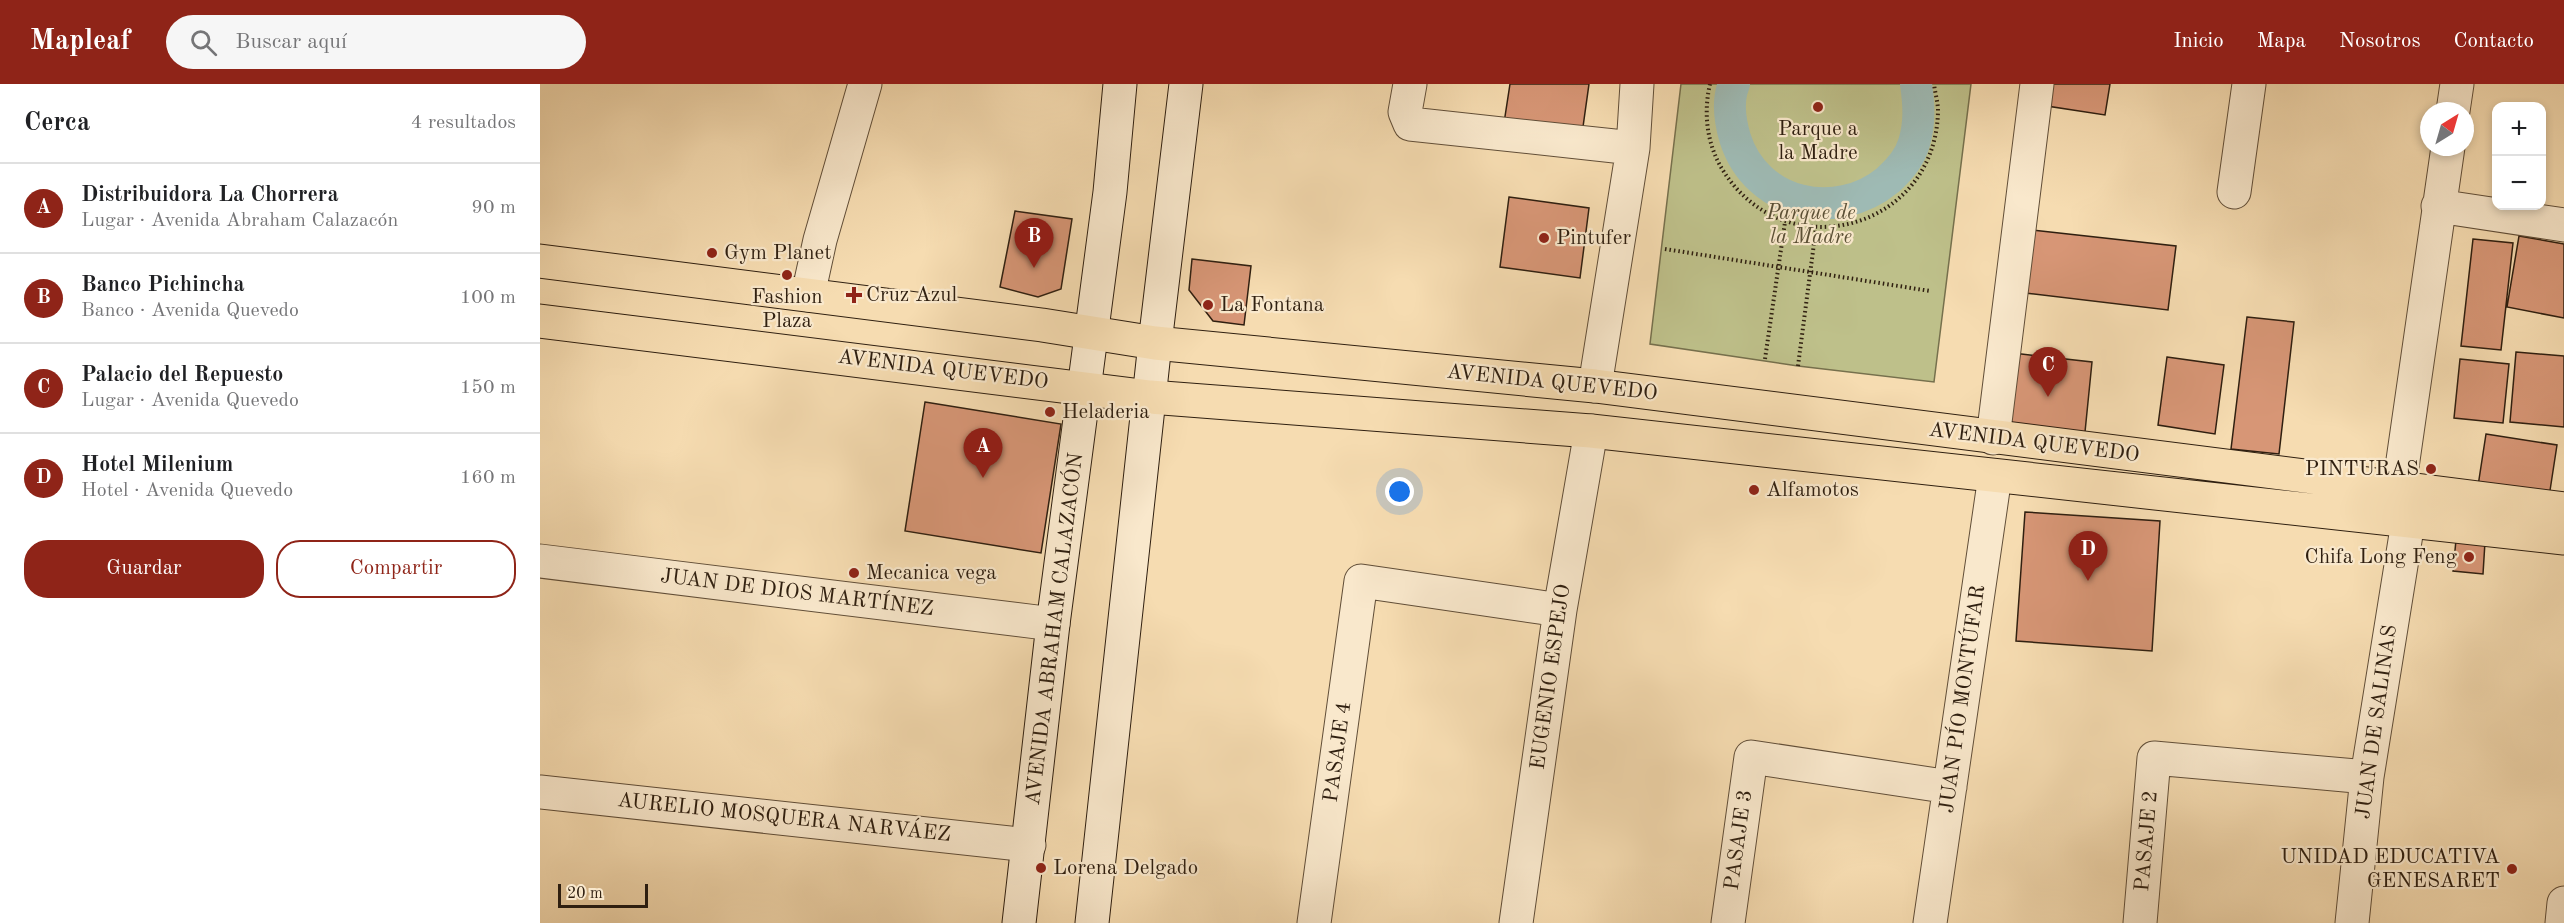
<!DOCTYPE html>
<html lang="es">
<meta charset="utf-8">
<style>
body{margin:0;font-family:"Old Standard TT",serif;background:#f6f6f6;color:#202124}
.controls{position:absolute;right:18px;top:18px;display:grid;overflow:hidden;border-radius:12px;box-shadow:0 3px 9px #0003}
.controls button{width:54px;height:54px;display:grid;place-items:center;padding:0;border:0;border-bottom:2px solid #e0e0e0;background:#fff;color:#202124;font:30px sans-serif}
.compass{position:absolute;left:1880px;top:18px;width:54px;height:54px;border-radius:50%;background:#fff;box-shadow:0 3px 9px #0003;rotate:37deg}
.scale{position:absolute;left:18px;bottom:15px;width:90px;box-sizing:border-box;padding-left:6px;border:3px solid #2f1f10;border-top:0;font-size:16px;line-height:21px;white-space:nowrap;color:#2f1f10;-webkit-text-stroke:4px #f9e8cc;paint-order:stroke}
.you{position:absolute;left:860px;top:408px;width:21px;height:21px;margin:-15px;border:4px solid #fff;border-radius:50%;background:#1a73e8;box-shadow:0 0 0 9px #1a73e833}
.badge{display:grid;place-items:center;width:39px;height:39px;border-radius:50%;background:#8f2418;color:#fff;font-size:20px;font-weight:700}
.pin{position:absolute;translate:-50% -50px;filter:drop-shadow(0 2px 3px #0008)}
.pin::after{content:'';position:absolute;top:32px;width:21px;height:18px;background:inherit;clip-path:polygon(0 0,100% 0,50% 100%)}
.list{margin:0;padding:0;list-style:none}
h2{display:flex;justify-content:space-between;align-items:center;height:78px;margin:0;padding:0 24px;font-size:26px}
h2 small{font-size:20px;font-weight:400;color:#757577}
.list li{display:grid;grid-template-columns:39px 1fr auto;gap:18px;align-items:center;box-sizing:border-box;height:90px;padding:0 24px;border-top:2px solid #e0e0e0}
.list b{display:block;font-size:22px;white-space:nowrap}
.list p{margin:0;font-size:20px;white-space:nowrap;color:#757577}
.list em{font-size:20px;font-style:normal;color:#757577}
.actions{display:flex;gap:12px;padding:18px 24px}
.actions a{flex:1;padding:14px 0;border:2px solid #8f2418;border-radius:24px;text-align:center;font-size:21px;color:#8f2418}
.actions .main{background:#8f2418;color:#fff}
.icon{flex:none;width:33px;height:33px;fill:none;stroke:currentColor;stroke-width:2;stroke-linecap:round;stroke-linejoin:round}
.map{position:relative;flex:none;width:2024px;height:839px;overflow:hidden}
header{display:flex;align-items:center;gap:36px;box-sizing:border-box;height:84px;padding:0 30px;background:#8f2418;color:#fff}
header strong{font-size:28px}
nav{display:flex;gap:33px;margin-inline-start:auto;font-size:21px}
.search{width:420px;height:54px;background:#f6f6f6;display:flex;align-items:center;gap:15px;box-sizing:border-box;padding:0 21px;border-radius:33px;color:#757577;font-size:22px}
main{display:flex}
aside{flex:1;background:#fff}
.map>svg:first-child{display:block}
.green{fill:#bec08a;stroke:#76704d;stroke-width:1.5}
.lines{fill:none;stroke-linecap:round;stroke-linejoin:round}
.canal{stroke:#9ebab4;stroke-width:32}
.building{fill:#d79676;stroke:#2f1f10;stroke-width:1.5}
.street-casing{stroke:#614e38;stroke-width:35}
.secondary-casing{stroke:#2f1f10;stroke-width:35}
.primary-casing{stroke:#2f1f10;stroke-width:35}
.path{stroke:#2f1f10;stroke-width:4;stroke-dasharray:1.5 3;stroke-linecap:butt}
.street{stroke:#f9e8cc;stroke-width:33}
.secondary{stroke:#f9e8cc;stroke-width:33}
.primary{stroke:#f6dcb1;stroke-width:33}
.poi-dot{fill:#8f2418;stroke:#f9e8cc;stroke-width:2}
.labels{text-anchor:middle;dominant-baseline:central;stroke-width:4.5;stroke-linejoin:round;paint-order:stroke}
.poi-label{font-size:21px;fill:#2f1f10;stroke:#f9e8cc;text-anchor:start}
.park-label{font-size:21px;font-style:italic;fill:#5a4f35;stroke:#f9e8cc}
.street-label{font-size:21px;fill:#2f1f10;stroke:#f9e8cc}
</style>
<header>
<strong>Mapleaf</strong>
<div class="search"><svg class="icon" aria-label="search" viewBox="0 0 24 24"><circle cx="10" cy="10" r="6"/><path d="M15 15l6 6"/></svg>Buscar aquí</div>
<nav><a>Inicio</a><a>Mapa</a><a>Nosotros</a><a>Contacto</a></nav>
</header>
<main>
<aside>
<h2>Cerca<small>4 resultados</small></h2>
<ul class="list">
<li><span class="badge">A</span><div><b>Distribuidora La Chorrera</b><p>Lugar · Avenida Abraham Calazacón</p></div><em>90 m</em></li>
<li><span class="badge">B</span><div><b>Banco Pichincha</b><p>Banco · Avenida Quevedo</p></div><em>100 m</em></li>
<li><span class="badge">C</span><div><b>Palacio del Repuesto</b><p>Lugar · Avenida Quevedo</p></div><em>150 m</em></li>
<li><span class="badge">D</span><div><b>Hotel Milenium</b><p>Hotel · Avenida Quevedo</p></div><em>160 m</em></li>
</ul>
<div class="actions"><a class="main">Guardar</a><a>Compartir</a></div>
</aside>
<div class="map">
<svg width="2024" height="839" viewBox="0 0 2024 839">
<rect width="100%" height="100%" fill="#f6dcb1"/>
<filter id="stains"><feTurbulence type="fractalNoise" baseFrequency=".00333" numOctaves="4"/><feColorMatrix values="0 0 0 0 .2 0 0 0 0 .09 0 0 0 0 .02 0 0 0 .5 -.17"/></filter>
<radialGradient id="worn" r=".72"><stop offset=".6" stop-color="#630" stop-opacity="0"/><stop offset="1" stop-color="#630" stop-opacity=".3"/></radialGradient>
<path class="green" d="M1141,0H1431L1394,298L1258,282L1110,260Z"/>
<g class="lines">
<path class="canal" d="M1194,0C1187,17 1190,37 1195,54C1216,121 1296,139 1348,96C1358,87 1370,73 1374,59C1380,39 1379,21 1376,0"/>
</g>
<path class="building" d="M970,0H1049L1042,50L964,39Z
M1510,0H1570L1565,31L1507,22Z
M969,113L1049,124L1040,194L960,183Z
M475,127L532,135L521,205L498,213L460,203Z
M1492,146L1636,162L1628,226L1485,209Z
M1979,152L2024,160V234L1967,223Z
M1933,155L1973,159L1961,266L1921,262Z
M652,175L711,182L704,241L673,237L649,206Z
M1707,233L1754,238L1739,370L1691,365Z
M1976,268L2024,272V343L1970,338Z
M1473,269L1552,278L1544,358L1464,348Z
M1627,273L1684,281L1675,350L1618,341Z
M1920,275L1969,280L1963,339L1914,334Z
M385,318L521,340L501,469L365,447Z
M1946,350L2017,361L2009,413L1938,402Z
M1485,428L1620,437L1612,567L1476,557Z
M1916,456L1945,458L1943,490L1913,487Z"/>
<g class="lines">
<defs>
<path id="street" d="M870,0L865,28L870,40L1093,64
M1913,27L1917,0
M1694,108L1709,0
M1898,122L2024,141
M268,211L280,156L325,0
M1055,302L1093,64L1097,0
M1453,354L1497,0
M1859,404L1908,63
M0,477L513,540
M0,708L489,761
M774,839L821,497L1020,526
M976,839L1020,526L1051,347
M1188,839L1211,673L1410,703
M1390,839L1455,392
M1600,839L1614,674L1827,693
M1812,839L1827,693L1868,438
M2022,839L2024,819"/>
<path id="secondary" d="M479,839L513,540L570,108L580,0
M552,839L615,259L646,0"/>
<path id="primary" d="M0,177L502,241L615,259L1055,302L2024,425
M0,237L610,313L1051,347L2024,454"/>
</defs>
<use href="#street" class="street-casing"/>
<use href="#secondary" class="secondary-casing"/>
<use href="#primary" class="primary-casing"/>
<path class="path" d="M1170,0C1163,30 1167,62 1184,88C1247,186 1396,145 1398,27C1398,18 1395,9 1394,0
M1125,165L1390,207
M1225,275L1245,138
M1258,282L1276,144"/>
<use href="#street" class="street"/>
<use href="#secondary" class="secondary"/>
<use href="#primary" class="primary"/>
</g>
<g class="poi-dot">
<circle cx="1278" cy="23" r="6"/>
<circle cx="1004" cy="154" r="6"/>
<circle cx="172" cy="169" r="6"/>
<circle cx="247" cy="191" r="6"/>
<path d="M311 202h6v6h6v6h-6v6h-6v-6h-6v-6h6z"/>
<circle cx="668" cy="221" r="6"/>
<circle cx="510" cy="328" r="6"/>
<circle cx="1891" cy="385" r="6"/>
<circle cx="1214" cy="406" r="6"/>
<circle cx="1929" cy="473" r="6"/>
<circle cx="314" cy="489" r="6"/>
<circle cx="501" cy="784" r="6"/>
<circle cx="1972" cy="785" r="6"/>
</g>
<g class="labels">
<g class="poi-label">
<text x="1278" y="45" text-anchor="middle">Parque a<tspan x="1278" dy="24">la Madre</tspan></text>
<text x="1016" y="154">Pintufer</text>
<text x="184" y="169">Gym Planet</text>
<text x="326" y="211">Cruz Azul</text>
<text x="247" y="213" text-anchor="middle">Fashion<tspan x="247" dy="24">Plaza</tspan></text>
<text x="680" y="221">La Fontana</text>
<text x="522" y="328">Heladeria</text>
<text x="1879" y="385" text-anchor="end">PINTURAS</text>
<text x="1226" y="406">Alfamotos</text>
<text x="1917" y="473" text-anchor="end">Chifa Long Feng</text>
<text x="326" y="489">Mecanica vega</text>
<text x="1960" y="773" text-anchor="end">UNIDAD EDUCATIVA<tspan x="1960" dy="24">GENESARET</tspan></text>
<text x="513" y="784">Lorena Delgado</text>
</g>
<g class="park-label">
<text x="1271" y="129">Parque de<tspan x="1271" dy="24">la Madre</tspan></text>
</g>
<g class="street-label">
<text transform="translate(403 286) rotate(7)">AVENIDA QUEVEDO</text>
<text transform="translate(1012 299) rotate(6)">AVENIDA QUEVEDO</text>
<text transform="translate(1494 359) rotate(7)">AVENIDA QUEVEDO</text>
<text transform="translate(257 509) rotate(7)">JUAN DE DIOS MARTÍNEZ</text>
<text transform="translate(515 545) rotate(-83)">AVENIDA ABRAHAM CALAZACÓN</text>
<text transform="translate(1011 593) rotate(-82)">EUGENIO ESPEJO</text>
<text transform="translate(1423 615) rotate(-82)">JUAN PÍO MONTÚFAR</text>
<text transform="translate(1837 638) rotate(-82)">JUAN DE SALINAS</text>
<text transform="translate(798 668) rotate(-82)">PASAJE 4</text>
<text transform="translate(244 734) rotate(6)">AURELIO MOSQUERA NARVÁEZ</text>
<text transform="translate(1199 756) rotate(-82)">PASAJE 3</text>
<text transform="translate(1607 757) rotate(-85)">PASAJE 2</text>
</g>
</g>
<rect width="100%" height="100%" filter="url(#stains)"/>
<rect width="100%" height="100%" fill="url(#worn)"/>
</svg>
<div class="controls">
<button>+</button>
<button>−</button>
</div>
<svg class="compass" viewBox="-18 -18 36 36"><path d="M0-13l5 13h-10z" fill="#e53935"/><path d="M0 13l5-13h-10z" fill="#757577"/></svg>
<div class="scale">20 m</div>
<div class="you"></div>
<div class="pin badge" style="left:443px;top:394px">A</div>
<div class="pin badge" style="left:494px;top:184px">B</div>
<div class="pin badge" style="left:1508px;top:313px">C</div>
<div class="pin badge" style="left:1548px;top:497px">D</div>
</div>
</main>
